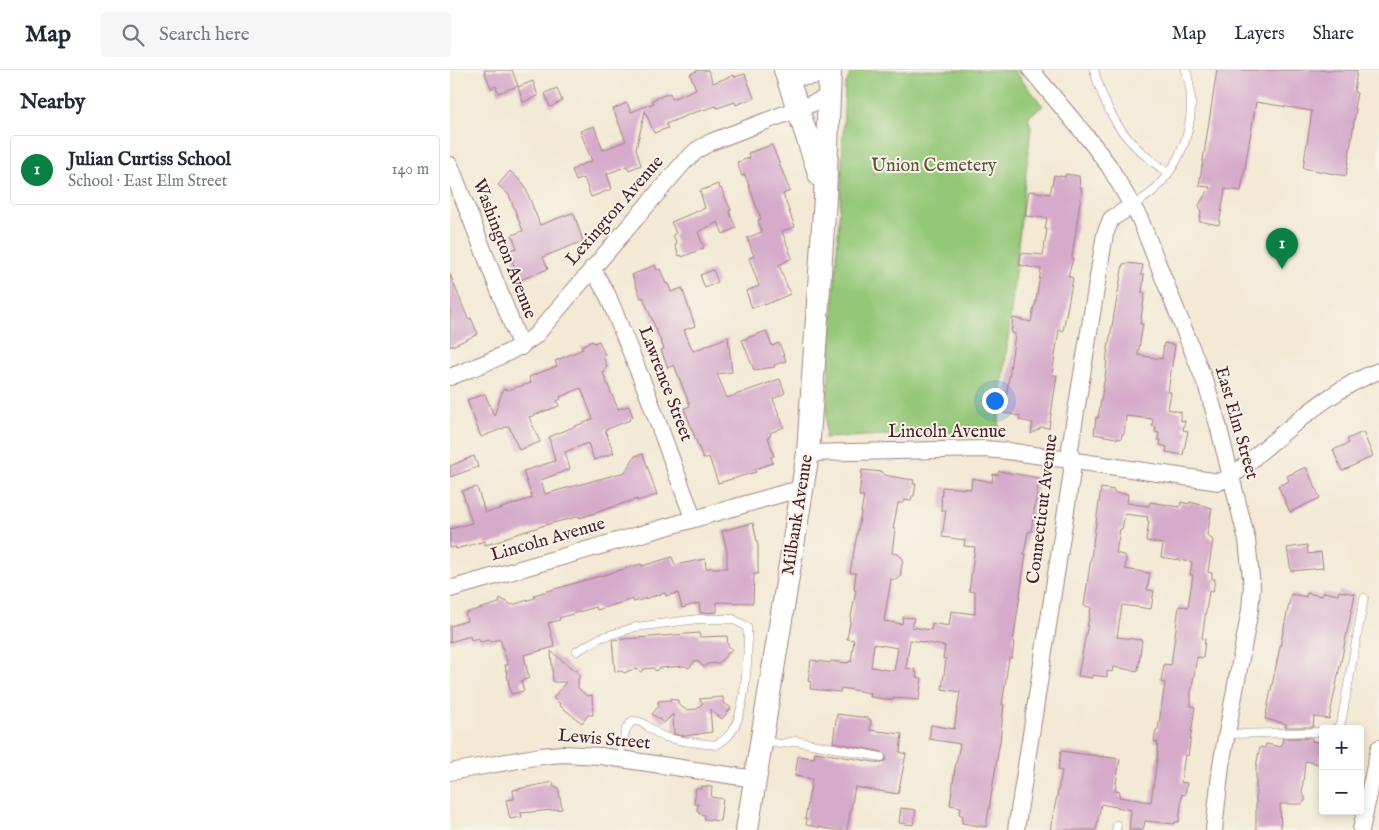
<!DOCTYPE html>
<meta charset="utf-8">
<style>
body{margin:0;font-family:"IM FELL English",serif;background:#f6f6f7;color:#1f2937}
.controls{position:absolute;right:15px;bottom:15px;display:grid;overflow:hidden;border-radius:5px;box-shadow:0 2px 8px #0003}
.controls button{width:45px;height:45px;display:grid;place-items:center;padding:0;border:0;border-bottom:1px solid #e0e1e3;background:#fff;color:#1f2937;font:25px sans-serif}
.you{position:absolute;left:544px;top:330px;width:18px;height:18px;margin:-12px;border:4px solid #fff;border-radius:50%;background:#1a73e8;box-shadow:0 0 0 8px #1a73e833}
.badge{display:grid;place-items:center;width:32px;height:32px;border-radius:50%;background:#0b8043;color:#fff;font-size:16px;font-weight:700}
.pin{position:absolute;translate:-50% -41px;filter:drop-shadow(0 1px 2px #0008)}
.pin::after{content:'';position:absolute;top:26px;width:18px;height:15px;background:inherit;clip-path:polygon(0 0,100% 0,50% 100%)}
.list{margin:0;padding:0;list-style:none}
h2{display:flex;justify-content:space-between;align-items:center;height:65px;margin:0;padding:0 20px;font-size:21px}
h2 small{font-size:16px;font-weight:400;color:#747a83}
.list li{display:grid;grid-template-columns:32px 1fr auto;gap:15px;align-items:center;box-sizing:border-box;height:70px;margin:0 10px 10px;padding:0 10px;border:1px solid #e0e1e3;border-radius:5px}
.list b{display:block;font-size:19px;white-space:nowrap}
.list p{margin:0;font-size:16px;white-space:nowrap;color:#747a83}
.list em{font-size:16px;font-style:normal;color:#747a83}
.icon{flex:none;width:28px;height:28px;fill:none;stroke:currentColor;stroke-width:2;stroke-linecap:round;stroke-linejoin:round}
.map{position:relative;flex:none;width:929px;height:760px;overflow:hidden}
header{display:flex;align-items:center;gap:30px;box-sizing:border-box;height:70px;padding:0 25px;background:#fff;border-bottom:1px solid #e0e1e3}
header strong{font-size:24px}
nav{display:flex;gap:28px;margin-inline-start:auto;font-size:18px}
.search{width:350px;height:45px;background:#f6f6f7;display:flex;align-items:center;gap:12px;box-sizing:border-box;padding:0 18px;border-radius:5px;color:#747a83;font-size:19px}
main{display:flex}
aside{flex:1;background:#fff}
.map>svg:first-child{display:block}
.green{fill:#94c878;stroke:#6f7452}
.building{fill:#d5aacb;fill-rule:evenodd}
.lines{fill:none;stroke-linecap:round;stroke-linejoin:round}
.lane-casing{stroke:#9e8480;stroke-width:9}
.street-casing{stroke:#9e8480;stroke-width:18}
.secondary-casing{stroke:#9e8480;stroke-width:24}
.lane{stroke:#fff;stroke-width:8}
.street{stroke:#fff;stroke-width:16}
.secondary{stroke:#fff;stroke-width:22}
.labels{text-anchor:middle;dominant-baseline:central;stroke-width:4;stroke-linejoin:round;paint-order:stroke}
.park-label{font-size:18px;fill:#605242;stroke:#f7f3e8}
.street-label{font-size:18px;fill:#4a1f2b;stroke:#f7f3e8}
</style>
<header>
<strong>Map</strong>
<div class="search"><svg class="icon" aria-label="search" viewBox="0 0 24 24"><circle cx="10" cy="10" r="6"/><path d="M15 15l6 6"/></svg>Search here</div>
<nav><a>Map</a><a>Layers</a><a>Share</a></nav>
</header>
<main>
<aside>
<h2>Nearby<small></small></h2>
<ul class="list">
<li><span class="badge">1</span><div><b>Julian Curtiss School</b><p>School · East Elm Street</p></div><em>140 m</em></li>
</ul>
</aside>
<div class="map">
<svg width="929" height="760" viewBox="0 0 929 760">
<rect width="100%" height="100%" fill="#f7f3e8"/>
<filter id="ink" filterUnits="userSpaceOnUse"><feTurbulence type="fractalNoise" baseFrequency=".02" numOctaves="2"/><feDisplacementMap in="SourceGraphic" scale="10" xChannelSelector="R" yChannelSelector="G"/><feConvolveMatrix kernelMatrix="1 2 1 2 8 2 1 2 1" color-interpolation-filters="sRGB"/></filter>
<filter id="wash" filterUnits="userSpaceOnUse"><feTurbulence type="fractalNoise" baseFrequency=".0096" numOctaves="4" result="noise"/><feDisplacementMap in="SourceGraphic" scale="20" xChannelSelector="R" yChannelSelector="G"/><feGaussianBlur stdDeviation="1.12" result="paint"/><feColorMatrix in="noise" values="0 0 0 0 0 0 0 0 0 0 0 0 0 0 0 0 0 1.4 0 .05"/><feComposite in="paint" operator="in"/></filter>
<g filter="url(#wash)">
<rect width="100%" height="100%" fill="#f3e9d4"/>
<path class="green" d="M402,0H564L593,36L578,47L581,57L548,360L375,368L391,118L395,16Z"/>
<g id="blocks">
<path class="building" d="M34,0H62L68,16L48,23L46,16L41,18Z
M249,0H258L263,13L284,5V7L295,4L304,28L286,35L285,32L267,38L266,36L243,43L216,54L218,58L204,63L195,41L186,79L191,95L179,100L177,96L157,104L162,119L141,127L134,108L126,111L122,100L126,98L128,96L142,91L130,61L144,56L153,80L176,71L163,39L177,33L181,42L204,33L202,30L220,23L222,29L246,19L240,4Z
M767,0H907L904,22L907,23L904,38L906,39L896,106L853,98L862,41L806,32L791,121L775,119L769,155L749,151L751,143L749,135L760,117L749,116Z
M83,11L88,26L73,32L68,17Z
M107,18L112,31L100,37L95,23Z
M322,75L340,121L333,124L345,157L332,161L342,188L329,195L340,224L315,235L314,234L302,238L296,221L309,216L299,188L304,186L297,168L312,162L308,150L311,149L295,105L292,106L287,92L300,88L298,83Z
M60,101L74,114L90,155L122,143L124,144L133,171L93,187L98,199L70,210L62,191H64L60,180L67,178L62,165L73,161L59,125L48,115Z
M616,104L629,106L630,117L632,118L622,187L623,189L618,206L623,208L613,261L609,260L602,305H607L599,358L592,357L581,364L583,353L569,350L570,346L554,343L565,264L561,263L563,248L581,252L584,236H585L591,199L569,195L571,183L593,185L597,159H595L597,148L575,146L577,132L579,121L600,124L604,105L615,107Z
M268,114L270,119L271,118L281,140L279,141L286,158L273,164L268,152L248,162L254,178L232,187L231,185L229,186L225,175L227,174L223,165L226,163L221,152L255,138L250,121Z
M678,193L693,195L691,205H694L692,223H695L690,254H693L688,285L712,289L714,273L725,275L718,322H721L718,339L731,342V351H735L733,360L738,361L733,385L716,382L717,377L710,375L711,370H708L709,363L705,362L706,357L702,356L703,349L676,346L674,364H672L671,369L644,364L646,347L648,348L656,300L657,284L673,194Z
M205,195L207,200L210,199L216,214L218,213L221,222L232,218L245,256L234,260L243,281L278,267L282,302L267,304L277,328L330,309L335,323L323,329L334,357L320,363L321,365L318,367L324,386L321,387L323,393L305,399L306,402L268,413L259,387L253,389L234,338L240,336L224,295L218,298L211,280L214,279L193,227L191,228L182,205Z
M263,200L268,212L255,218L250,205Z
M0,204L18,249L21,248L28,264L0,277Z
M316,261L322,276L329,273L336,291L324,295L325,297L304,300L292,270Z
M143,271L144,273L149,271L155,285L153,286L157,297L154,299L155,302L153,303L168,339L179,336L183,347L179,349L180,350L155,360L164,383L144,390L138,373L115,382L120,399L91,410L95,424L175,402L185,386L193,384L207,425L187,431V429L130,448V446L95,455L54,468V470L35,475V471L6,479V477L0,478V459L22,453L12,421L27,417L35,442L46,440L82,428L73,401L105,391L99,367L143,349L131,318L110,327L111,329L107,331L109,336L79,347L90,372L69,380L59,356L31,367L17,330L35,324L44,346L53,319L58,320L81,313L79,307L107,296L105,291L133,279L131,276Z
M913,362L923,386L892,401L883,380L899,373L897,369Z
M24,386L28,397L0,407V396Z
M856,397L870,428L840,442L828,416L839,411L837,406Z
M412,400L433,402V404L439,406L464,410L463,414H466L464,426H462L461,431L454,430V433H448L443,459H445L442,483L448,484L453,489L450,507L446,510L441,509L434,551L452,554L453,547L464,548L462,557L481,560L482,553L499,556L501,541L525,544V522L519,521L525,477L514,476L515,470L492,467L496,440H491L492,417L521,419L522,408L542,412L543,404L548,405L549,401L589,408L581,462H578L574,484H576L563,572L564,573L562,588H559L552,635H554L550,671L536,757L512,753L513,746L509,744L511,737L500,735L505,698L510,674L479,669L481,655L504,659L510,622L492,619L496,589L493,588L495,576L460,570L456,598L465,599V602H467L466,607L472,608L469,630L443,628V630L420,627L421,623L391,618L390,622L360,619L361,612L358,611L361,590L380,593L381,591L398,593L399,591L401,592L404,570L397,569L406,520H404L406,503H400L414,426H409ZM424,574L448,578L444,601L421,597Z
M651,418L664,420V423L678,424L677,433L699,436L700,432L730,437L731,432L739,434L740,432L762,438L757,465L763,470L758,502L762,503V509H765L763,522L759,521L752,568L755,569L753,588L747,587L741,623V636L745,637L738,686L735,685L731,712L737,713L735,725L732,724L729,752H725V754L695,751L693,760H679L681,740L651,734L646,760H600L612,701L608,700L611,681L670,689L665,720L670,721L669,727L701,732L708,682L707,681L708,672H704L706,660H708L715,613L711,612L714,594L721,595L729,536L738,537L743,505H740L742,492L711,487L713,474L696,471L699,451L697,450L698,447L675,444L672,459H670L666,483L676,486L675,499L700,503L697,520L704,521L701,539L672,535L667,567L692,570L688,601L663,597L662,602L657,601V607L642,605V608L628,606L641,537L634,536Z
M303,453L308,476V504H304L303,533L267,532V542L250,543L249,533L232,538L228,523L216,526L215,523L183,532V529L147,540L146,537L109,548L110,550L98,553L105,577L74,585L79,608L71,611L74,621L61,624L55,595H58L50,569L40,572L39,570L30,572L28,568L21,570L20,566L0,572V556L17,551L15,543L49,533L50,528L62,535L85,528L84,525L191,494L192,496L222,487L225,495L255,489L256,498H277V481L272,461Z
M857,475L858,484L871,482L873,498L841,501L837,478Z
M889,521L905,524L879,649L864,647L863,657H835L836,654L815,649L841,524L856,527L857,523L872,526L873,522L888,525Z
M249,563L250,567L277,566L278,576L282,579L269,593L257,594L254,597L246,590L239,598L235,596L209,598L206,601L203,598L194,599L191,602L187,599L178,601L175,603L171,601L165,602L162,570Z
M101,581L125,601L127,599V603L130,606L128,609V618L137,626L142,625L143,645H138L132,653L109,635L110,634L103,628L116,612H103Z
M273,627V632L281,638L272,649L260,639L262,662L235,666L224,664L223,644L214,653L202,644L209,636L208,631L221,630V628L224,630H228V634L236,640L247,639L253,633L249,629Z
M387,644L419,648V650H421L420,660L452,664L450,682L456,684L448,724L405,717L397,760H385L356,755L357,749H355L362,709L345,706L348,686L364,688L365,682L430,693L436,690V686L432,682L383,672Z
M833,668H862V671L873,673L870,694L855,691L852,723L855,727V731L852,734H830L831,760H806V696L810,677L815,678L816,674L831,677Z
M103,712L104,717H108L112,739L71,743L72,747L60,749L56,730L64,729L63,720Z
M251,716L262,717L261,727L273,729L270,751L254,749L255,745L249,744V741H247L248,734H244L246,718L251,719Z
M451,738L466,740L463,755L449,753Z"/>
</g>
</g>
<g filter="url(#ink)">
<use href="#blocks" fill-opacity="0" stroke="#9e8480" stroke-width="1"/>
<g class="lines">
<defs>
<path id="lane" d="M644,0C658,49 676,74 718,103
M683,135C689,131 697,127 702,122C736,90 749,44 736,0
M127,581L150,568L186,557L248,549H283L297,557C299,581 296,648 279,665C276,669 271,672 266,675C248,673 230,672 212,666C200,661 196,650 182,651L176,659L169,688
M885,659L890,655L892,648L914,528
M777,664L873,662
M313,671L330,674L346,671L431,687
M666,760L667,755"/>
<path id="street" d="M581,0L641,72L659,96L690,149L757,317L768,355L797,470L802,517L800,540L771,695L764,760
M0,95L71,277
M142,198L158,226L196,320L243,448
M0,307C30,295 59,285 85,266L234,92L247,80L261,72L379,27
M358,383L534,379L558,381L769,412C788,405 800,390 815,378C849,350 887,316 929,301
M0,519L338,422L352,420
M0,702L91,686L112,684L151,686L305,709
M566,760L622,402L620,378L655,164L661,149L683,135
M911,760L929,678"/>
<path id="secondary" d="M335,0L370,106
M340,0C352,5 361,5 373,0
M297,760L358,383L375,127L380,0"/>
</defs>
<use href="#lane" class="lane-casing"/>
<use href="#street" class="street-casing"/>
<use href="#secondary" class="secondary-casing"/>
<use href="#lane" class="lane"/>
<use href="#street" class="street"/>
<use href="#secondary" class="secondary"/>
</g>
</g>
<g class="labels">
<g class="park-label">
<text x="484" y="96">Union Cemetery</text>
</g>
<g class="street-label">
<text transform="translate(165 141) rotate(-49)">Lexington Avenue</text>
<text transform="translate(54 179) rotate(69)">Washington Avenue</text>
<text transform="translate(215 314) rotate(69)">Lawrence Street</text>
<text transform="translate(786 353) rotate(74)">East Elm Street</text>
<text x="497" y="362">Lincoln Avenue</text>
<text transform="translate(593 439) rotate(-83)">Connecticut Avenue</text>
<text transform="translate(348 445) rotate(-81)">Milbank Avenue</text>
<text transform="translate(98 470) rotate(-16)">Lincoln Avenue</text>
<text transform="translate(154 670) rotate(5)">Lewis Street</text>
</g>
</g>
</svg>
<div class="controls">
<button>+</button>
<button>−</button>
</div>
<div class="you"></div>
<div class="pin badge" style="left:832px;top:199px">1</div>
</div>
</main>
